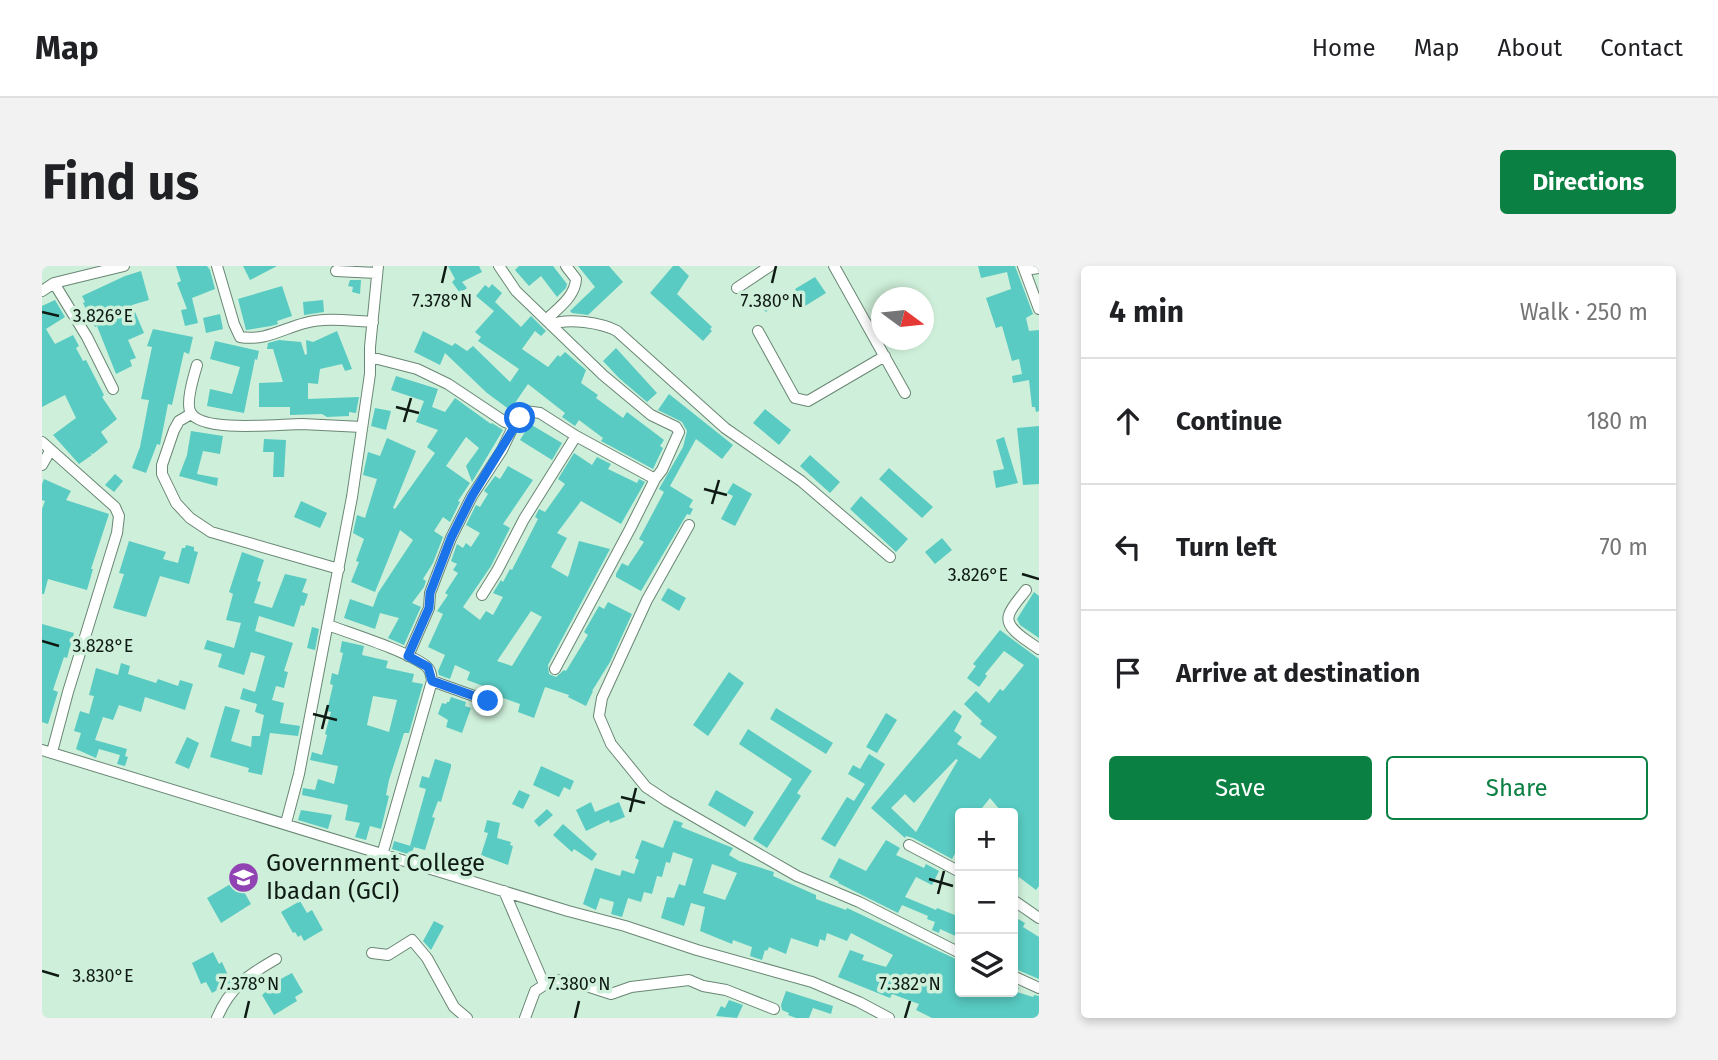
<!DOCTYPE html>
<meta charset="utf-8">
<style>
body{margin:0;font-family:"Fira Sans",sans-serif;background:#f2f2f2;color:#202124}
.controls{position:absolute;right:21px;bottom:21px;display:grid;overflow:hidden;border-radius:7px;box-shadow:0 4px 10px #0003}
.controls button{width:63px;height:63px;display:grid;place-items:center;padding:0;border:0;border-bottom:2px solid #e0e0e0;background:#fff;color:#202124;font:35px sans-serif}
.compass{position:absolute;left:829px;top:21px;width:63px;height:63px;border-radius:50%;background:#fff;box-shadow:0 4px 10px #0003;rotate:105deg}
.stop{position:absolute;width:21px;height:21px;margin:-16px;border:5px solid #1a73e8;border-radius:50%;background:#fff}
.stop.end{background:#1a73e8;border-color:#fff;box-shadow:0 2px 7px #0008}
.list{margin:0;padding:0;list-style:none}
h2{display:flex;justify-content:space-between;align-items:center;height:91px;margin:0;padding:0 28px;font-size:30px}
h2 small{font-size:23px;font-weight:400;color:#757577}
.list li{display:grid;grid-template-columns:46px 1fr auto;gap:21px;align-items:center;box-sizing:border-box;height:126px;padding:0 28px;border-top:2px solid #e0e0e0}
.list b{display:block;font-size:26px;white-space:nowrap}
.list em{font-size:23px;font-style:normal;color:#757577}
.actions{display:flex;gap:14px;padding:21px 28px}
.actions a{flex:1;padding:16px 0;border:2px solid #0b8043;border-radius:7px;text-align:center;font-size:24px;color:#0b8043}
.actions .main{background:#0b8043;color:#fff}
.icon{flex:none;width:38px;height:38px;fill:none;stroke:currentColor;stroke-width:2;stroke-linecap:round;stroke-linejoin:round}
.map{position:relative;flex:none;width:997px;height:752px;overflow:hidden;border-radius:7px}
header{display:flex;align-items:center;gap:42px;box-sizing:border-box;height:98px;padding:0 35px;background:#fff;border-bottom:2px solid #e0e0e0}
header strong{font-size:33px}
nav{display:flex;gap:38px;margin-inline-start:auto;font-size:24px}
.intro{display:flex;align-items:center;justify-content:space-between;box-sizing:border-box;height:168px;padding:0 42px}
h1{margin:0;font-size:49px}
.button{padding:18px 32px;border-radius:7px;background:#0b8043;color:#fff;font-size:24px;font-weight:700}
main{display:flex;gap:42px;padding:0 42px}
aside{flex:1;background:#fff;border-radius:7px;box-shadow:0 4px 10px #0003}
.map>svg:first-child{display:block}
.building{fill:#59cbc2;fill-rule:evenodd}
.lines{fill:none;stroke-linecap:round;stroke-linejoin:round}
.minor-casing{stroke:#698774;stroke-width:12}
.minor{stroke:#fff;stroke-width:10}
.route{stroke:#1a73e8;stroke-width:9}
.ticks{fill:none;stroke:#0e1a13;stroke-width:2.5}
.labels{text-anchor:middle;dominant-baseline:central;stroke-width:7;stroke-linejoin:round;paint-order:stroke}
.poi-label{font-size:24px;fill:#0e1a13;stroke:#ceefd9;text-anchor:start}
.ticks-label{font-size:18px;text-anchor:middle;fill:#0e1a13;stroke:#ceefd9;stroke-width:7;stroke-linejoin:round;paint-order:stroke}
</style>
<header>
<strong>Map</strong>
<nav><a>Home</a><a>Map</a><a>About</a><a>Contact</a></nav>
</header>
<div class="intro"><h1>Find us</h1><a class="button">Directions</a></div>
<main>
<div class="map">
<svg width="997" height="752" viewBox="0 0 997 752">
<rect width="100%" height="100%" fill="#ceefd9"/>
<path class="building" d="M134,0H165L168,4L173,23L150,32L156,57L143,60L139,44L145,43L135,17L139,15Z
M201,0H235L208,14Z
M406,0H437L440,6L420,16L425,22L418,27L410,16L413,13Z
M477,0H511L525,18L524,22L515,31L499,10L487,20L473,4Z
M536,0H567L581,16L546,49L530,47L528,45L553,21Z
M631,0H637L647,10L635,28L670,61L668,63L670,65L661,75L608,27Z
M936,0H973L991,48L984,52L987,65L997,64V145L994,146L993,141H990L987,114L971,117L970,110L980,108L977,93L970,95L960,60L954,62L944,32L969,23L965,6L939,12Z
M99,5L107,34L90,39L102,67L86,74L94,92L88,94L90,100L74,108L55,60L53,61L41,37L43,36L40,30L83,10Z
M773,11L784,27L763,40L753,23Z
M308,14H319L318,28L310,26L311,21L306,20Z
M450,18L460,27L453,36L479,61L489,50L504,65L499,70L493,65L480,83L506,101L516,89L518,91L523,86L544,104L539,117L556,129L554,132L581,152L585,146L622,174L618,180L621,182L611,203L559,175L561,172L537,154L533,160L520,151L523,147L486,118L468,144L445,127L403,87L398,99L372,86L381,65L410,80L413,77L425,85L431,80L468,116L477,103L436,75L439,71L433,66L452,45L434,30L443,19L447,22Z
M240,20L250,50L235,55L236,58L229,60L204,64L196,33Z
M726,33L732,39L724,46L718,40Z
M13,34L23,51L4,63L13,78L31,69L37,80L34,82L41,95L44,94L62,129L60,131L75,153L59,166L66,176L51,188L48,187L50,189L37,198L11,169L34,152L23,129L0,141V40Z
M281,34L282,46L262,49L261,36Z
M178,48L181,63L164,67L161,52Z
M111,63L151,71L147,88L142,86L130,139L126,138L118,179L115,178L104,207L90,202L98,181L107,134L99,133L110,81L105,80Z
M295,65L310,103L303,105L300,98L278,103L276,118L266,117V133L317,131L314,147L307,146V150L285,151L280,148L248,149V141H217V117L241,116L231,83H225L226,77L237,74L259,76L263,89L265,88L264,74L271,76Z
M173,75L217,85L215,94L213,93L202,147L165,140L168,123L190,128L198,101L168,93Z
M574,82L615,127L605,136L577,112L561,95Z
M354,110L396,123L390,141L403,146L413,132L449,158L450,157L461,164L430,216L424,200L437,182L424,171L404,200L428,217L416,235L418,236L408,256L401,251L392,265L401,271L391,297L381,313L384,315L382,321L370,337L379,341L362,379L346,372L357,352L338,347L333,363L302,352L308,333L331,341L336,327L371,274L358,264L333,326L309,316L317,296L314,295L322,273L311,267L315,249L323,252L335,213L321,209L326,186L338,190L345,172L374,185L351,242L353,243L393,187L385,181L396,164L374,156L382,135L349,124Z
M627,128L691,179L680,193L654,173L628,220L651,234L647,241L651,243L648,249L645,248L599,325L574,311V308L580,297L586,300L602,276L597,273L622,226L617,223L641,181L645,165L640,156L616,144Z
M333,142L349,145L344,164L329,160Z
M723,143L749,164L737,179L711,157Z
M488,158L520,177L510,194L478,174Z
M997,160V218L981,219L975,162Z
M149,165L181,170L178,188L161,185L155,208L176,212L175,220L137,210L145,189Z
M962,171L976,217L954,222L951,205L962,203L954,174Z
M222,173L244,174L242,211H231L232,186H221Z
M532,187L550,199L555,191L569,198L566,203L595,217L597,213L603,216L579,258L539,235L515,267L525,272L509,301L526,311L537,275L568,283L506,399L507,408L514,411L522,404L524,405L546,369L542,366L557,340L562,343L566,336L590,348L568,396L550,425H551L544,440L526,431L527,429L503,421L492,452L476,446L478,438L450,428L452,424L425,414L428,406L413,399L408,413L397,409L396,405L403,389L386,381L401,348L395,345L406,329L403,327L416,307L411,304L415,298L409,295L415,278L421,282L424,277L429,281L438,267L424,259L434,239L438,241L446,228L442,225L453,210L458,213L466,200L491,214L461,258L468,262L449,300L421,341L438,354L444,345L451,349L461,331L451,327L459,314L461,316L468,303L470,304L496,253L493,251L497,243L503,246L523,218L516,213ZM489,345L500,351L470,400L455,395Z
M768,189L798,216L788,227L758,200Z
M847,202L891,241L880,252L837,213Z
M73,208L81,215L72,226L63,219Z
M2,213L29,225L24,234L67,248L49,303H51L45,324L6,313L2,328H0V243L3,235L0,234V218Z
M691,217L710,228L693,260L679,253L691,230L685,227Z
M819,230L866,273L854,286L808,243Z
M259,235L285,247L278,262L252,251Z
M900,272L910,284L893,298L883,286Z
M87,275L124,286L121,293L136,297L140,282H143L144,279L152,281V285L156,286L147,318L118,310L104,351L71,342L82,308L77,307Z
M200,286L222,294L215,315L219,316L212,337L230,342L243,308L265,313L260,326L266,328L262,340L259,339L252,361L217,350L213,365L251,377L242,405L246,406L242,422L234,420L230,434L242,437L238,457L258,460L256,470L228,467L220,509L206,506L207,502L168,491L183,440L198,444L189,475L209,481L210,470H218L222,449L213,446L215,438L198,433L201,422L213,426L223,390L209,386L202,409L176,401L180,388L162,383L165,374L192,382L199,357L184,354L191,328L187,326Z
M626,322L644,332L637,345L619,334Z
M992,326L997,330V372L978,359L975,353Z
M0,358L32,367L25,392L22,391L11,424L16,426L6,458L0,456Z
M270,361L277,363L273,384L265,382Z
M958,364L997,393V620L994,624L977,611L971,623V547H956L958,544L948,532L936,547H918V579L910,593L871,572L864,570L863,572L829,542L912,444L920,450L912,465L920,471L915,478L938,493L955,471L938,458L940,455L922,438L934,425L947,437L958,423L961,425L982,399L962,385L943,408L945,410L937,421L925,412L934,400L931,398ZM914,493L916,494L874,566L849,542L863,528L872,537Z
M300,375L322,380L320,389L346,395L344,402L372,408L370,416L381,418L367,467H362L347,514L344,529L347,530L339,563L328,560L324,574L313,571L318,557L303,554L306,539L260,529L261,522L273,524L276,513L292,518L296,500L268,494L270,486L280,489L285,469L283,468L289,446L285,445L291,419L288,418L290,407L296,409L301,387L298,386ZM331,430L355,434L347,466L325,459Z
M79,397L88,400L86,408L114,417L116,413L136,420L138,414L151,418L143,444L103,431L99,446L77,439L71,454L61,451L53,474L85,483L83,490L86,491L83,500L75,498L78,489L57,483L54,492L34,483L39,467L32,465L38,445L47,448L52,430L47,429L54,402L76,409Z
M687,406L702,417L666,470L651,459Z
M409,431L424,436L423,440L429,442L420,467L404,461L406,454L396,448L400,437L404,438L405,436H407Z
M734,442L791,477L784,488L728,453Z
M844,447L855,454L835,487L824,481Z
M706,463L770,505L755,527L759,530L725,582L711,573L750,513L697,478Z
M145,471L157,477L147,503L133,497Z
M827,488L843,498L793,581L779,573L805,531L812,535L823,518L806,508L811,499L818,503Z
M393,493L409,498V501L399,536L396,535L390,551L393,552L383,584L368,580L384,523L377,521L380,510L387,512Z
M499,500L532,515L528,524L522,521L517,531L491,519Z
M477,524L488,529L481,543L470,538Z
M674,524L712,546L703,561L666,539Z
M549,536L553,546L577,536L583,551L568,557L567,554L544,565L534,544Z
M505,543L511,549L497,561L492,555Z
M259,544L290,549L286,563L256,554Z
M445,554L458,557L455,572L469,576L468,579L471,580L466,599L439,589L446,567L442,566Z
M632,554L641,557L639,561L691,582L687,589L697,595L732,606L731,610L774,629V633L804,644L805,642L918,695V726H971V719L977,722L975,726L991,731L992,729L997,730V752H890L874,744L877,738L850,728L848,732L796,711L808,684L822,689L820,694L844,701L851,689L809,667L805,675L785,667L783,675L778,673L776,681L749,672L744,688L727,681L725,685L723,684L720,694L708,690L710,681L691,674L690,678L658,665L663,641L649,637L642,660L619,652L625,631L632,632L637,618L643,620L651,593L631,586L628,597L624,596L620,611L615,610L610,628L602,626L599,636L586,632L580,651L569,648L572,636L558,632L554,644L541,638L553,602L578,610L580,604L592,608L597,594L593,592L600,574L621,582ZM670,598L695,607L683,634L661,627Z
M521,558L555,588L550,595L532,583L530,586L511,569Z
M844,574L858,582L854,589L882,602L884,598L897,605L890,619L874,611L863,631L894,644L895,642L918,651V672L898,663L897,667L890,664L893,656L885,653L886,650L860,639L856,647L796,617L797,616L787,611L797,592L824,605Z
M352,575L372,581L369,589L350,583Z
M392,587L404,590L402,599L389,595Z
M190,617L192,620L197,617L209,638L179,657L165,632Z
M258,635L265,647L270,644L281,664L262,675L259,669L256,671L253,666L251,667L239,646Z
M971,650L983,657L981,661L997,671V713L971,702Z
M392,655L402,660L389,684L381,675Z
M171,686L177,698L180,696L189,716L170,727L164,716L159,718L150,697Z
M250,707L261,726L253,731L255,735L232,749L220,729L232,719L231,717Z
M744,725L791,740L789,748L771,742L767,752H754L746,749L747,747L740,744L739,739Z
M687,734L701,739L695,752L674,750L679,740L683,742Z"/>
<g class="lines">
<defs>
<path id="minor" d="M175,0L192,58L198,71C223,75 240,63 263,57C284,51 309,55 331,56
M457,0L474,25L561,109L609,149L634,161L637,166L620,204L613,213L588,263L513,403
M792,0L863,127
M981,0L997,43
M983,4L997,2
M294,5L335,7
M12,17L45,71L71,123
M695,22L728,0
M0,25L12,17L82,0
M504,54C516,42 533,31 534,13L524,0
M509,59C525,51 560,57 575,65L683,162L759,215L848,291
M716,65L753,132L766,135L843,90
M328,91L375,103L406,118L463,156L472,159
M155,99C152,109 143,138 149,147C161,167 237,158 260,158C280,159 300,160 320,161
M149,148L137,155L132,164L120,199V208L134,237L148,252L169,266L297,303
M0,176L73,241L77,250L75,267L26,426L10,486
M0,199L8,185
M647,259L605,334L560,432L557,450L569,478L604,521L625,535L755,610L817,636L918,687
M984,324C979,331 969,341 967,349C962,363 988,376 997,383
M440,329L455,305L482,253L534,170
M286,359C310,368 365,385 384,400C389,404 389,409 390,415L340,589
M366,390L387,342L388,327L409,272L430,230L460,184L472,159L483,145L498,147L534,170L613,213
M390,415L446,435
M0,484L526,645L583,660L655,684L770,716L817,736L847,752
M244,557L257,508L310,231L328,108V81L336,0
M867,579L918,606
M462,625L502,718
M971,634L997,652
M330,687L346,689L370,674L385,692L412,741L425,752
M971,710L997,722
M175,752C188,721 206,709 234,693
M483,752L493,725L510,714L529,715L569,728L589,721L647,714L661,720L684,724L732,743"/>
</defs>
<use href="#minor" class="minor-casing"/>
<use href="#minor" class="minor"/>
</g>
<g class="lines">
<path class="route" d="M446,435L390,415L386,401L366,390L387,342L388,327L409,272L430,230L478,152"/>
</g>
<path class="ticks" d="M400,17L404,0M730,17L734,0M0,46L17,50M354,141L377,147M362,156L369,132M662,223L685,229M670,238L677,214M980,308L997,313M0,375L17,380M271,448L295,454M280,463L286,439M579,531L603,537M588,546L594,522M887,613L911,620M896,628L902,605M0,705L17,710M203,752L207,735M533,752L537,735M863,752L868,735"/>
<defs>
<symbol id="school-disc" viewBox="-11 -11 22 22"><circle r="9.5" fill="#9243b3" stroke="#ceefd9"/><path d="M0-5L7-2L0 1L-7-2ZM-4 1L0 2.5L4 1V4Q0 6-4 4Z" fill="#fff"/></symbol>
</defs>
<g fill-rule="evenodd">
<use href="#school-disc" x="184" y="594" width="35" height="35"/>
</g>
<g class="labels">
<g class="poi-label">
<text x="224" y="597">Government College<tspan x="224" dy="28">Ibadan (GCI)</tspan></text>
</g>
</g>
<g class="ticks-label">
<text x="400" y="41">7.378°N</text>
<text x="730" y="41">7.380°N</text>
<text x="61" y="56">3.826°E</text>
<text x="936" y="315">3.826°E</text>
<text x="61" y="386">3.828°E</text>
<text x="61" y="716">3.830°E</text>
<text x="207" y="724">7.378°N</text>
<text x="537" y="724">7.380°N</text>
<text x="868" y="724">7.382°N</text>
</g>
</svg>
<div class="controls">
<button>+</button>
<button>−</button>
<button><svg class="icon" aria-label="layers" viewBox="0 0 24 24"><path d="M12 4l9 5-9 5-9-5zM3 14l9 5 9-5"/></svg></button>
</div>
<svg class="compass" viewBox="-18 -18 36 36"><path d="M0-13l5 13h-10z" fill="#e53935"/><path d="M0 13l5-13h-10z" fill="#757577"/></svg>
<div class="stop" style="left:478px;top:152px"></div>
<div class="stop end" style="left:446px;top:435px"></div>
</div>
<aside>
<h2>4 min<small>Walk · 250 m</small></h2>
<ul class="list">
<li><svg class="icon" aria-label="ahead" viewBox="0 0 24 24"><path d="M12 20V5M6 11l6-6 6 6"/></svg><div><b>Continue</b></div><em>180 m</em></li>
<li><svg class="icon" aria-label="left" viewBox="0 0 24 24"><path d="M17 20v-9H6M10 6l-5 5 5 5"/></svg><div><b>Turn left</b></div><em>70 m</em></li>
<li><svg class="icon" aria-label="arrive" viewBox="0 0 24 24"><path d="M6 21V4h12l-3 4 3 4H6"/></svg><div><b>Arrive at destination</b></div></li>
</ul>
<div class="actions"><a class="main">Save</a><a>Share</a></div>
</aside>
</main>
